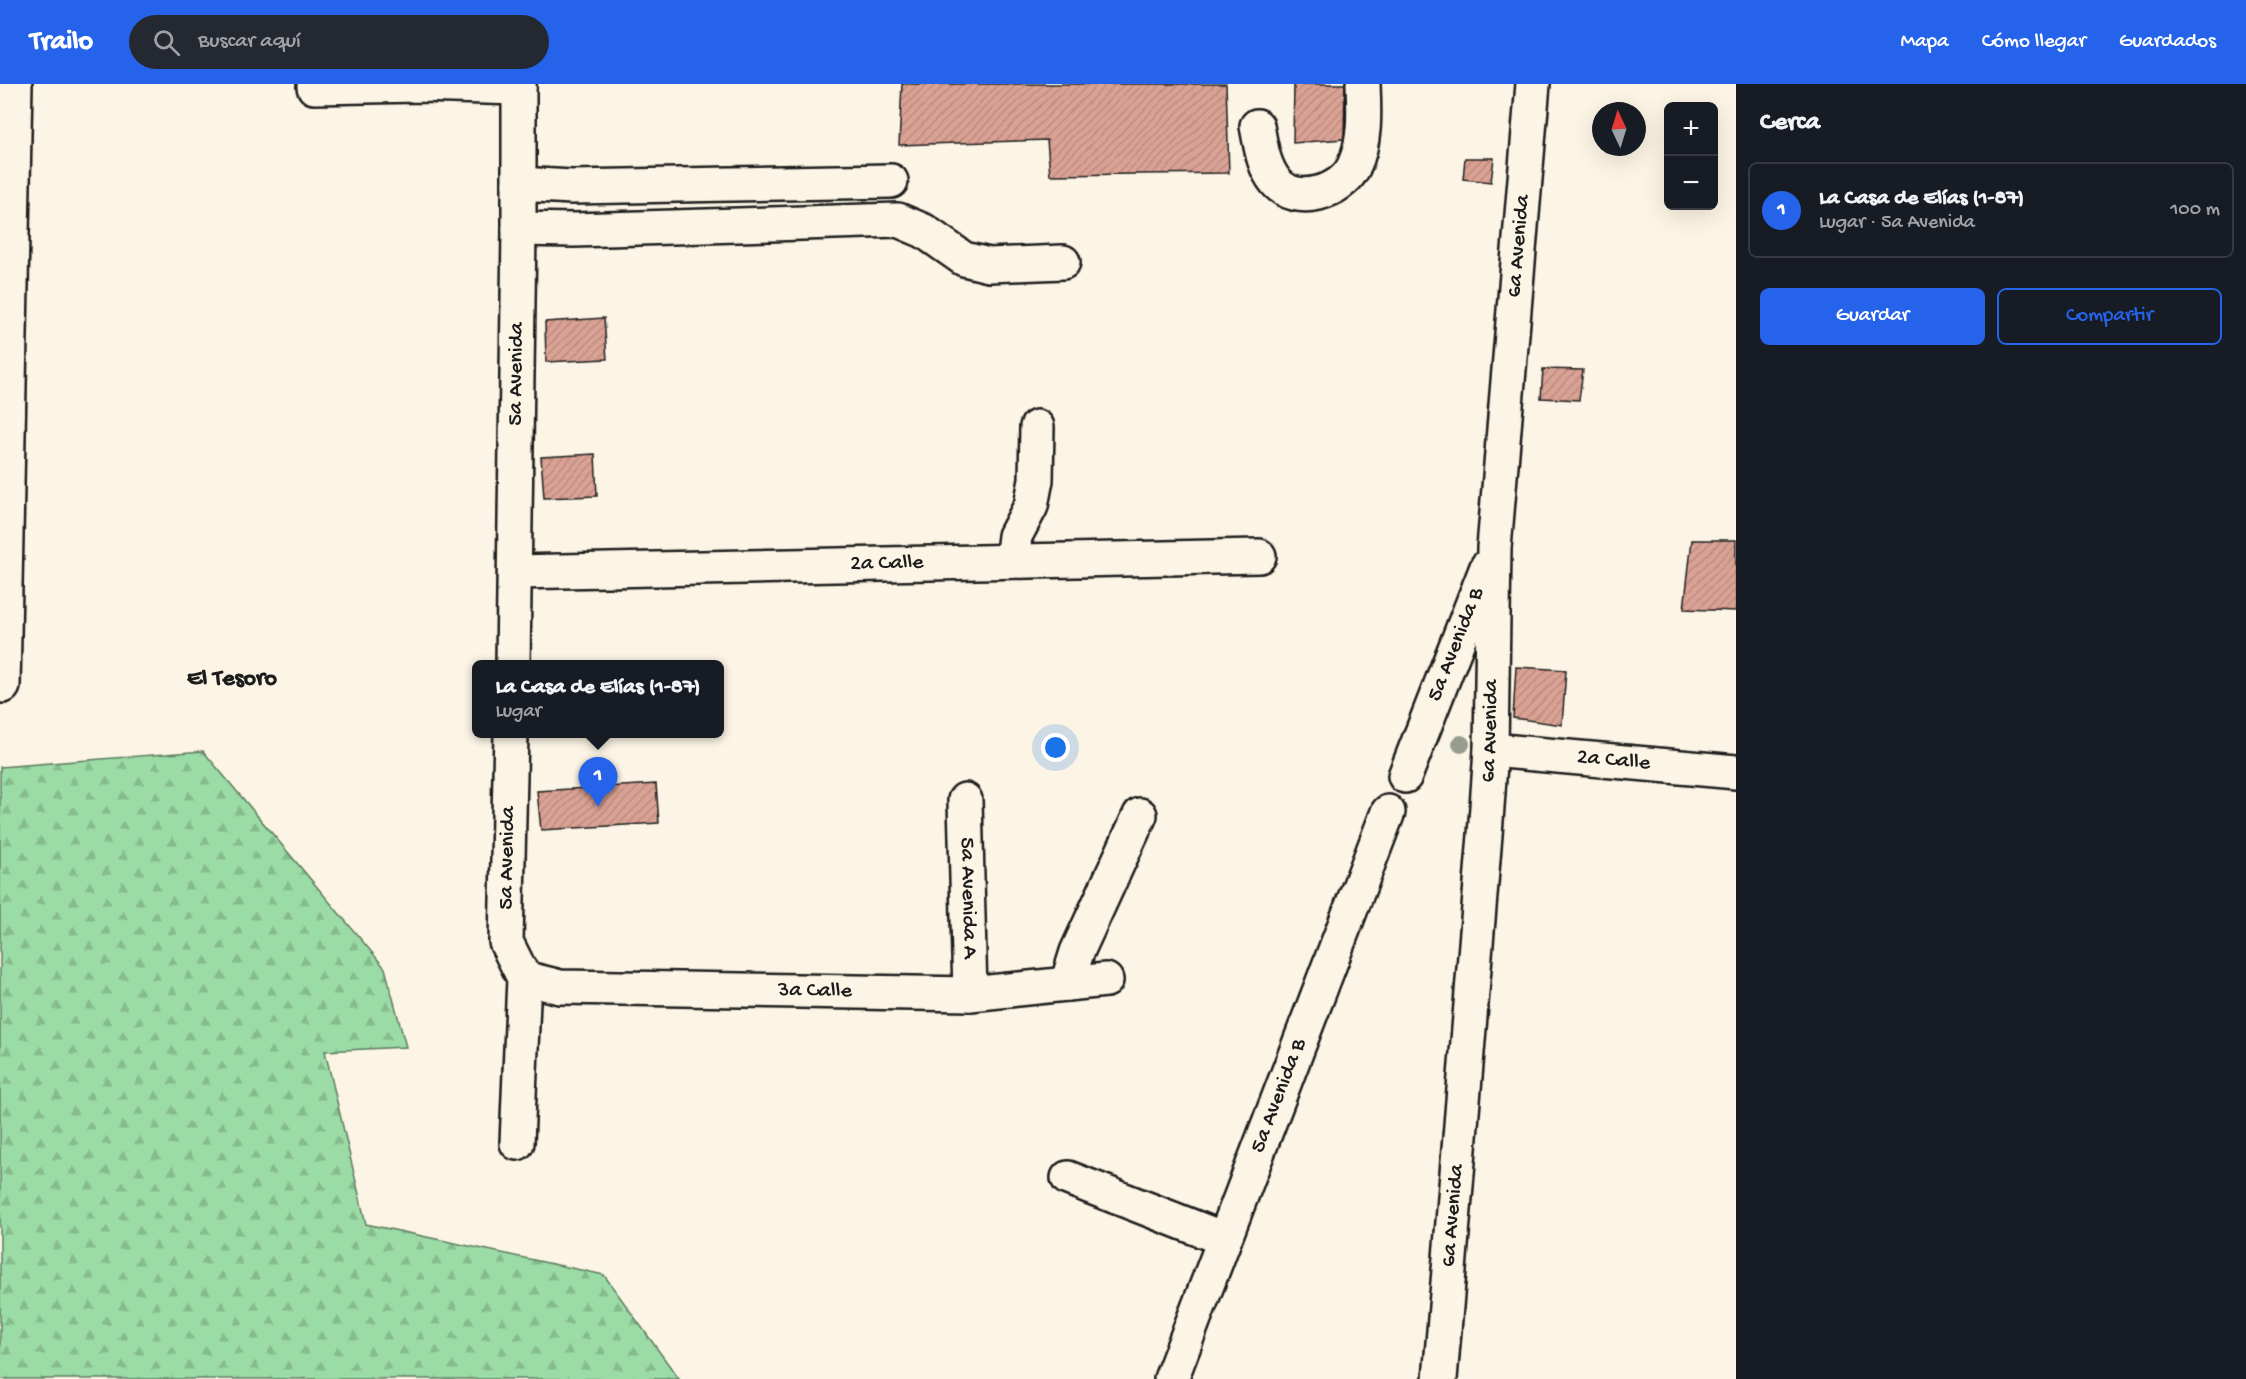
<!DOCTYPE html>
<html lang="es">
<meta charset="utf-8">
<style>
body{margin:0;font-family:"Gochi Hand",sans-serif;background:#242831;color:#f1f3f6}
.controls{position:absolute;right:18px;top:18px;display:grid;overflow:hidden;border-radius:9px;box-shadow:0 6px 24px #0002}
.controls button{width:54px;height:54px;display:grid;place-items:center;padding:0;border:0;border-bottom:2px solid #363941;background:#171b24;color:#f1f3f6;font:30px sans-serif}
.compass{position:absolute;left:1592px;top:18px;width:54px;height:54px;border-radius:50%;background:#171b24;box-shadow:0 6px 24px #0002;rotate:356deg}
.you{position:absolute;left:1056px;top:664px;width:21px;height:21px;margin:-15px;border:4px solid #fff;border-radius:50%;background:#1a73e8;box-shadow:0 0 0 9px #1a73e833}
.badge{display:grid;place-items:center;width:39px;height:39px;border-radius:50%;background:#2563eb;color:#fff;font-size:20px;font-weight:700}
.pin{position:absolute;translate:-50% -50px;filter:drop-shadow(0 2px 3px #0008)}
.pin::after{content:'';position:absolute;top:32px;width:21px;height:18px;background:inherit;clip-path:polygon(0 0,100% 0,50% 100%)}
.popup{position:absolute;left:472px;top:576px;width:252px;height:78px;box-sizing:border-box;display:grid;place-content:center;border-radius:9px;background:#171b24;filter:drop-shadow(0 2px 4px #0005);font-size:20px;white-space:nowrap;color:#9ea1a6}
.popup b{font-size:22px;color:#f1f3f6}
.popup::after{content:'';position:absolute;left:50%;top:100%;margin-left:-12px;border:12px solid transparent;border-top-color:#171b24}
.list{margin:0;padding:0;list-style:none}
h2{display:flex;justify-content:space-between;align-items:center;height:78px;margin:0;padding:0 24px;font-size:26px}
h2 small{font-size:20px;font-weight:400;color:#9ea1a6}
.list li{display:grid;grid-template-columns:39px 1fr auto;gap:18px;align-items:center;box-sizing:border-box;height:96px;margin:0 12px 12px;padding:0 12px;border:2px solid #363941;border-radius:9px}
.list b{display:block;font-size:22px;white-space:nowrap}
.list p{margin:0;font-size:20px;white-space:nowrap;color:#9ea1a6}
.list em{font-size:20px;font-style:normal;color:#9ea1a6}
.actions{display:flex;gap:12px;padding:18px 24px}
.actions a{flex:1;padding:14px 0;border:2px solid #2563eb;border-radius:9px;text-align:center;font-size:21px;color:#2563eb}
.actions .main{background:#2563eb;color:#fff}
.icon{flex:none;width:33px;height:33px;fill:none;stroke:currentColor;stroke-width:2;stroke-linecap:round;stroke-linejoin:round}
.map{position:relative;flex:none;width:1736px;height:1295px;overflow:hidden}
header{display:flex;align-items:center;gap:36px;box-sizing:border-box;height:84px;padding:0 30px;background:#2563eb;color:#fff}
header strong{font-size:28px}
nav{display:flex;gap:33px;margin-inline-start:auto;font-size:21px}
.search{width:420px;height:54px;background:#242831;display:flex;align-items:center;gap:15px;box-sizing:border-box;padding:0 21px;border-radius:33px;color:#9ea1a6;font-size:22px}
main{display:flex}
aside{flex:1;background:#171b24}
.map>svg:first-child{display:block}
.forest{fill:url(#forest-firs);stroke:#5c7c60;stroke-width:1.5}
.building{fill:url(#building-hatch);stroke:#1c1c1c;stroke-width:1.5}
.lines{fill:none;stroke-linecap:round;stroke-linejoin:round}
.minor-casing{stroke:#1c1c1c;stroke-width:38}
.minor{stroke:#fcf5e5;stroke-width:33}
.tree{fill:#969d8d}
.labels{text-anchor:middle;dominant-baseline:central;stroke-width:5;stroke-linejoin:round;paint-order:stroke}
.street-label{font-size:22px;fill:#1c1c1c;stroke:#fcf5e5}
.neighbourhood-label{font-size:24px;font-weight:bold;fill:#1c1c1c;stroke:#fcf5e5}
</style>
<header>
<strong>Trailo</strong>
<div class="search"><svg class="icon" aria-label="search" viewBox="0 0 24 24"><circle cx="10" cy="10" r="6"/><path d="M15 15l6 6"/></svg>Buscar aquí</div>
<nav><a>Mapa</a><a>Cómo llegar</a><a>Guardados</a></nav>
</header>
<main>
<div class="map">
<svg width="1736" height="1295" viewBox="0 0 1736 1295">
<defs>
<pattern id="forest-firs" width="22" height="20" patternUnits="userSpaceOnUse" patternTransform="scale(1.5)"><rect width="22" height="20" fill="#9bdba5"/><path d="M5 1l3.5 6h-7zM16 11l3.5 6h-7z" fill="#85bb8d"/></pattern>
<pattern id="building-hatch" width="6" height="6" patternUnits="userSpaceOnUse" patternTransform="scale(1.5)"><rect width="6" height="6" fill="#daa294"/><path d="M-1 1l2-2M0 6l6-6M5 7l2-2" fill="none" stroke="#ba8b7f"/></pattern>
</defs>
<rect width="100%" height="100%" fill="#fcf5e5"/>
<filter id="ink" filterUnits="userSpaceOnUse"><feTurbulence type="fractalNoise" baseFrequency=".0167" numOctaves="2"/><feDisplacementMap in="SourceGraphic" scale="12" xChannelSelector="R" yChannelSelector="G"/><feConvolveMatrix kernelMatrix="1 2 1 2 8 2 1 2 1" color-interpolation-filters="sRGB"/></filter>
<g filter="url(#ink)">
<path class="forest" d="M203,667L385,884L406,963L325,967L366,1140L604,1191L679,1295H0V683Z"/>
<path class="building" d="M902,0H1226L1229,89L1050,91L1047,56L899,61Z
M1294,0H1345L1344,55L1293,59Z
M1465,74H1494L1491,98L1463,95Z
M604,234L607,275L546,278L545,238Z
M1543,285L1583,286L1579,316L1541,314Z
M595,370L597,412L544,414L541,373Z
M1692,456H1736V527L1684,525Z
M1516,583L1566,586L1562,641L1513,634Z
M656,700L659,739L541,746L537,707Z"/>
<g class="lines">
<defs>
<g id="minor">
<path d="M314,3L420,1L519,4"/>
<path d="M1257,42C1261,62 1263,82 1276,98C1296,122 1342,109 1354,82C1366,56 1364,27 1363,0"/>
<path d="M519,100L572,103L891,97"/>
<path d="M519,145L574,146L898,136L924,147L964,175L989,181L1063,178"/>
<path d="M1012,477L1015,452L1031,422L1036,396L1037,343"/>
<path id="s1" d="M515,488L1259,472"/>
<path id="s2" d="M513,580L519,145V0"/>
<path d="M3,602L15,0"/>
<path d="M511,650L506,858L524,894L517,1059"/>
<path id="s3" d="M1491,666L1736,688"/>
<path id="s4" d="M1405,692L1487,483"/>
<path id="s5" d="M965,716L970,910"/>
<path id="s6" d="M524,894L560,903L970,910L1106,896"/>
<path d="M1067,900L1077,868L1140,731"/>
<path d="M1068,1094L1224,1155"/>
<path id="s7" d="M1171,1295L1388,728"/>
<path id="s8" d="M1440,1295L1485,751L1491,666L1494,464L1533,0"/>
</g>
</defs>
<use href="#minor" class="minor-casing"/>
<use href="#minor" class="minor"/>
</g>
<circle class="tree" cx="1461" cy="660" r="9"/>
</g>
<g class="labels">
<g class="street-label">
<text stroke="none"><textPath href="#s8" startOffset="1136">6a Avenida</textPath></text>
<text stroke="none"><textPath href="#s2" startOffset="290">5a Avenida</textPath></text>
<text stroke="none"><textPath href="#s1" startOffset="372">2a Calle</textPath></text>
<text stroke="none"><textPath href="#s4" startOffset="141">5a Avenida B</textPath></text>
<text stroke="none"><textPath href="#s8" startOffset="650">6a Avenida</textPath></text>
<text stroke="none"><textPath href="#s3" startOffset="123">2a Calle</textPath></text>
<text transform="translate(508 774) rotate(-89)">5a Avenida</text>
<text stroke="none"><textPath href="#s5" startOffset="98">5a Avenida A</textPath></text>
<text stroke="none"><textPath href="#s6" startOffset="292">3a Calle</textPath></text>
<text stroke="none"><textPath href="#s7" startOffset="303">5a Avenida B</textPath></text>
<text stroke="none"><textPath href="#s8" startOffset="164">6a Avenida</textPath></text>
</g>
<g class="neighbourhood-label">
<text x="232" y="595">El Tesoro</text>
</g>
</g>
</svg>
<div class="controls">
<button>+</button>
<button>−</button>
</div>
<svg class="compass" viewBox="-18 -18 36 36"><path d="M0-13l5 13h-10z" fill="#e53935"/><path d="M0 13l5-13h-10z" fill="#9ea1a6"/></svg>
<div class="you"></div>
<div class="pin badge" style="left:598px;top:723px">1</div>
<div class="popup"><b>La Casa de Elías (1-87)</b>Lugar</div>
</div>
<aside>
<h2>Cerca<small></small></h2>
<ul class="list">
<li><span class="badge">1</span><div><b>La Casa de Elías (1-87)</b><p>Lugar · 5a Avenida</p></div><em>100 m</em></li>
</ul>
<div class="actions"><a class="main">Guardar</a><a>Compartir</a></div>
</aside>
</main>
